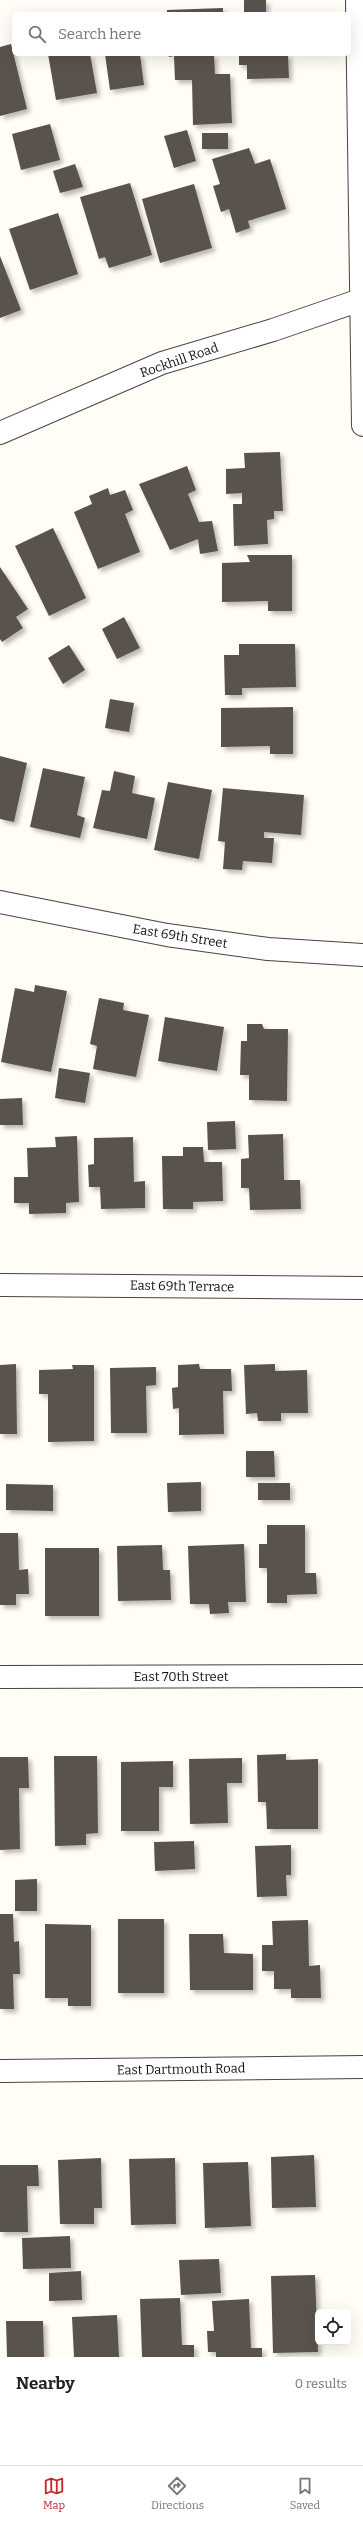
<!DOCTYPE html>
<style>
body{margin:0;font-family:Bitter,serif;background:#f6f6f6;color:#222}
.controls{position:absolute;right:12px;bottom:12px;display:grid;overflow:hidden;border-radius:6px;box-shadow:0 4px 16px #0002}
.controls button{width:36px;height:36px;display:grid;place-items:center;padding:0;border:0;border-bottom:1px solid #e0e0e0;background:#fff;color:#222;font:20px sans-serif}
.list{margin:0;padding:0;list-style:none}
h2{display:flex;justify-content:space-between;align-items:center;height:52px;margin:0;padding:0 16px;font-size:17px}
h2 small{font-size:13px;font-weight:400;color:#767676}
.icon{flex:none;width:22px;height:22px;fill:none;stroke:currentColor;stroke-width:2;stroke-linecap:round;stroke-linejoin:round}
.map{position:relative;flex:none;width:363px;height:2357px;overflow:hidden}
.search{position:absolute;background:#fff;box-shadow:0 4px 16px #0002;left:12px;right:12px;top:12px;height:44px;display:flex;align-items:center;gap:10px;box-sizing:border-box;padding:0 14px;border-radius:6px;color:#767676;font-size:15px}
.sheet{height:108px;background:#fff}
nav{display:flex;justify-content:space-around;align-items:center;box-sizing:border-box;height:56px;border-top:1px solid #e0e0e0;background:#fff;font-size:11px;color:#767676}
nav a{display:grid;justify-items:center;gap:2px}
nav .on{color:#c4262e}
.map>svg:first-child{display:block}
.building{fill:#5a524d;filter:url(#shadow)}
.lines{fill:none;stroke-linecap:round;stroke-linejoin:round}
.minor-casing{stroke:#444;stroke-width:24}
.minor{stroke:#fff;stroke-width:22}
.labels{text-anchor:middle;dominant-baseline:central;stroke-width:4;stroke-linejoin:round;paint-order:stroke}
.street-label{font-size:13px;fill:#111;stroke:#fff}
</style>
<div class="map">
<svg width="363" height="2357" viewBox="0 0 363 2357">
<defs>
<filter id="shadow"><feDropShadow dx="3.5" dy="3.5" stdDeviation="2" flood-color="#0004"/></filter>
</defs>
<rect width="100%" height="100%" fill="#fffdf5"/>
<path class="building" d="M244,0H266V14H244Z
M223,8V14H167V10Z
M11,44L27,109L0,116V47Z
M48,54H90L97,93L56,100Z
M105,54H140L144,85L110,90Z
M168,54H214L215,74H230L232,123L193,125L192,80H175L174,56L169,57Z
M239,54H288L289,78L247,79V65H239Z
M50,124L60,160L21,170L12,134Z
M187,130L196,161L174,168L164,136Z
M202,133H228V149H202Z
M249,148L255,164L270,159L286,209L248,221L250,228L236,233L229,209L221,212L213,186L220,184L212,159Z
M75,164L83,187L60,193L53,171Z
M130,183L152,255L109,268L105,257L99,259L80,197Z
M194,184L212,248L160,263L142,199Z
M58,213L78,274L30,290L9,229Z
M0,256L21,310L0,318Z
M280,452L283,511H274V519L267,520L268,544L234,546L233,504H242V493L226,494V469L245,468L244,453Z
M187,466L196,490L188,494L199,522L212,521L218,551L200,554L198,539L170,550L139,484Z
M108,488L110,495L125,490L133,510L125,514L140,552L98,569L74,512L92,504L89,496Z
M53,528L86,598L49,616L15,546Z
M247,555H292V611H268V601L222,602V563L250,562Z
M0,567L28,609L16,617L23,628L2,642L0,639Z
M124,617L140,648L117,659L102,629Z
M239,644H295L296,687L242,688V695H225L224,655H239Z
M69,645L85,670L63,684L48,658Z
M110,699L134,703L129,732L105,728Z
M293,707V754H270V746L221,747V708Z
M0,756L27,763L14,822L0,819Z
M43,768L85,777L77,815L85,818L80,838L30,827Z
M114,771L135,776L132,793L155,798L147,839L93,828L102,790L110,791Z
M168,782L212,790L199,859L154,850Z
M223,788L304,795L301,835L264,832V838H274L272,863L243,861L242,870L223,869L225,842L218,841Z
M35,985L67,991L51,1072L1,1062L15,988L34,992Z
M99,998L124,1003L123,1010L149,1015L136,1077L93,1069L97,1046L90,1044Z
M165,1017L224,1027L217,1071L158,1061Z
M247,1024H262L264,1029H288L287,1101L249,1100V1075H240L241,1041H247Z
M59,1068L90,1073L85,1103L55,1098Z
M22,1098L23,1125H0V1099Z
M235,1121L236,1149L208,1150L207,1122Z
M283,1134L284,1180H300L301,1209L250,1210L249,1188H241V1159L249,1158L248,1135Z
M77,1136L79,1202L66,1203V1213L29,1214V1203H14V1177H28L27,1148L56,1147L55,1137Z
M133,1137L134,1182L145,1181V1208L101,1209L100,1187H89L88,1165L94,1164V1138Z
M183,1147H203L204,1162H222L223,1201L193,1202V1209H163L162,1156H183Z
M16,1364L17,1434H0V1365Z
M199,1364L200,1369H231L232,1391H223L224,1434L179,1435V1408L173,1409L172,1388L178,1387V1365Z
M275,1364V1371L307,1370L308,1413H281V1421H258L257,1413L246,1414L244,1365Z
M72,1365H94V1441L48,1442V1394H39V1370L73,1369Z
M156,1367V1385L146,1386L147,1433H111L110,1368Z
M246,1451H274L275,1477H246Z
M201,1482V1511L168,1512L167,1483Z
M258,1483H290V1500H258Z
M6,1484L53,1485V1511L6,1510Z
M267,1525H305V1573H316L317,1594L287,1595V1603H267V1568H259V1544H267Z
M0,1533H18L19,1570L28,1569L29,1594H16V1605H0Z
M244,1544L246,1602H228L229,1613L210,1614L209,1604H190L188,1546Z
M162,1545L163,1570H170L171,1600L118,1601L117,1546Z
M45,1548H99V1616H45Z
M286,1754V1760L318,1759V1829H267L266,1802H258L257,1755Z
M54,1756H97L98,1833L86,1834V1845L55,1846Z
M0,1757H28L29,1788H19L20,1849L0,1850Z
M242,1758V1783H227L228,1823L190,1824L189,1759Z
M173,1761V1787H159V1831H121V1762Z
M194,1841L195,1869L155,1871L154,1842Z
M291,1845V1875H286L287,1896L257,1897L255,1846Z
M37,1879V1911H15V1880Z
M0,1914H13L14,1942L19,1941L20,1974H13L14,2009H0Z
M118,1919H164V1993H118Z
M308,1920L309,1966L320,1965L321,1998H291V1989H274V1971H262V1945H273L272,1921Z
M45,1924L91,1925V2006H68V1998H45Z
M189,1934H223L224,1953L253,1954V1990H190Z
M314,2155L316,2207L272,2208L271,2157Z
M101,2158L102,2208H94V2224H60L58,2160Z
M175,2158L176,2224L131,2225L129,2159Z
M248,2162L251,2226L205,2228L203,2163Z
M0,2165H38L39,2186H27L28,2232H0Z
M70,2236L71,2268L23,2269L22,2238Z
M219,2259L221,2293L181,2295L179,2260Z
M81,2271L82,2300L49,2301V2273Z
M315,2275L318,2352L273,2353L271,2276Z
M180,2298L182,2345H194V2357H142L140,2299Z
M249,2299L251,2348H262V2357H216V2352H208L207,2331H214L212,2301Z
M117,2315L119,2357H74L72,2317Z
M6,2321H43L44,2357H7Z"/>
<g class="lines">
<defs>
<path id="minor" d="M357,0L363,425
M0,433L162,363L273,330L363,299
M0,902L167,935L268,949L363,955
M0,1285L363,1288
M0,1677L363,1676
M0,2071L363,2067"/>
</defs>
<use href="#minor" class="minor-casing"/>
<use href="#minor" class="minor"/>
</g>
<g class="labels">
<g class="street-label">
<text transform="translate(179 360) rotate(-19)">Rockhill Road</text>
<text transform="translate(180 936) rotate(9)">East 69th Street</text>
<text transform="translate(182 1286) rotate(1)">East 69th Terrace</text>
<text x="181" y="1676">East 70th Street</text>
<text transform="translate(181 2069) rotate(-1)">East Dartmouth Road</text>
</g>
</g>
</svg>
<div class="controls">
<button><svg class="icon" aria-label="locate" viewBox="0 0 24 24"><circle cx="12" cy="12" r="6"/><path d="M12 2v4M12 18v4M2 12h4M18 12h4"/></svg></button>
</div>
<div class="search"><svg class="icon" aria-label="search" viewBox="0 0 24 24"><circle cx="10" cy="10" r="6"/><path d="M15 15l6 6"/></svg>Search here</div>
</div>
<section class="sheet">
<h2>Nearby<small>0 results</small></h2>
<ul class="list">
</ul>
</section>
<nav>
<a class="on"><svg class="icon" aria-label="map" viewBox="0 0 24 24"><path d="M3 6l6-2 6 2 6-2v14l-6 2-6-2-6 2zM9 4v14M15 6v14"/></svg>Map</a>
<a><svg class="icon" aria-label="directions" viewBox="0 0 24 24"><path d="M12 3l9 9-9 9-9-9zM9 14v-3h6M13 9l2 2-2 2"/></svg>Directions</a>
<a><svg class="icon" aria-label="saved" viewBox="0 0 24 24"><path d="M7 4h10v16l-5-4-5 4z"/></svg>Saved</a>
</nav>
